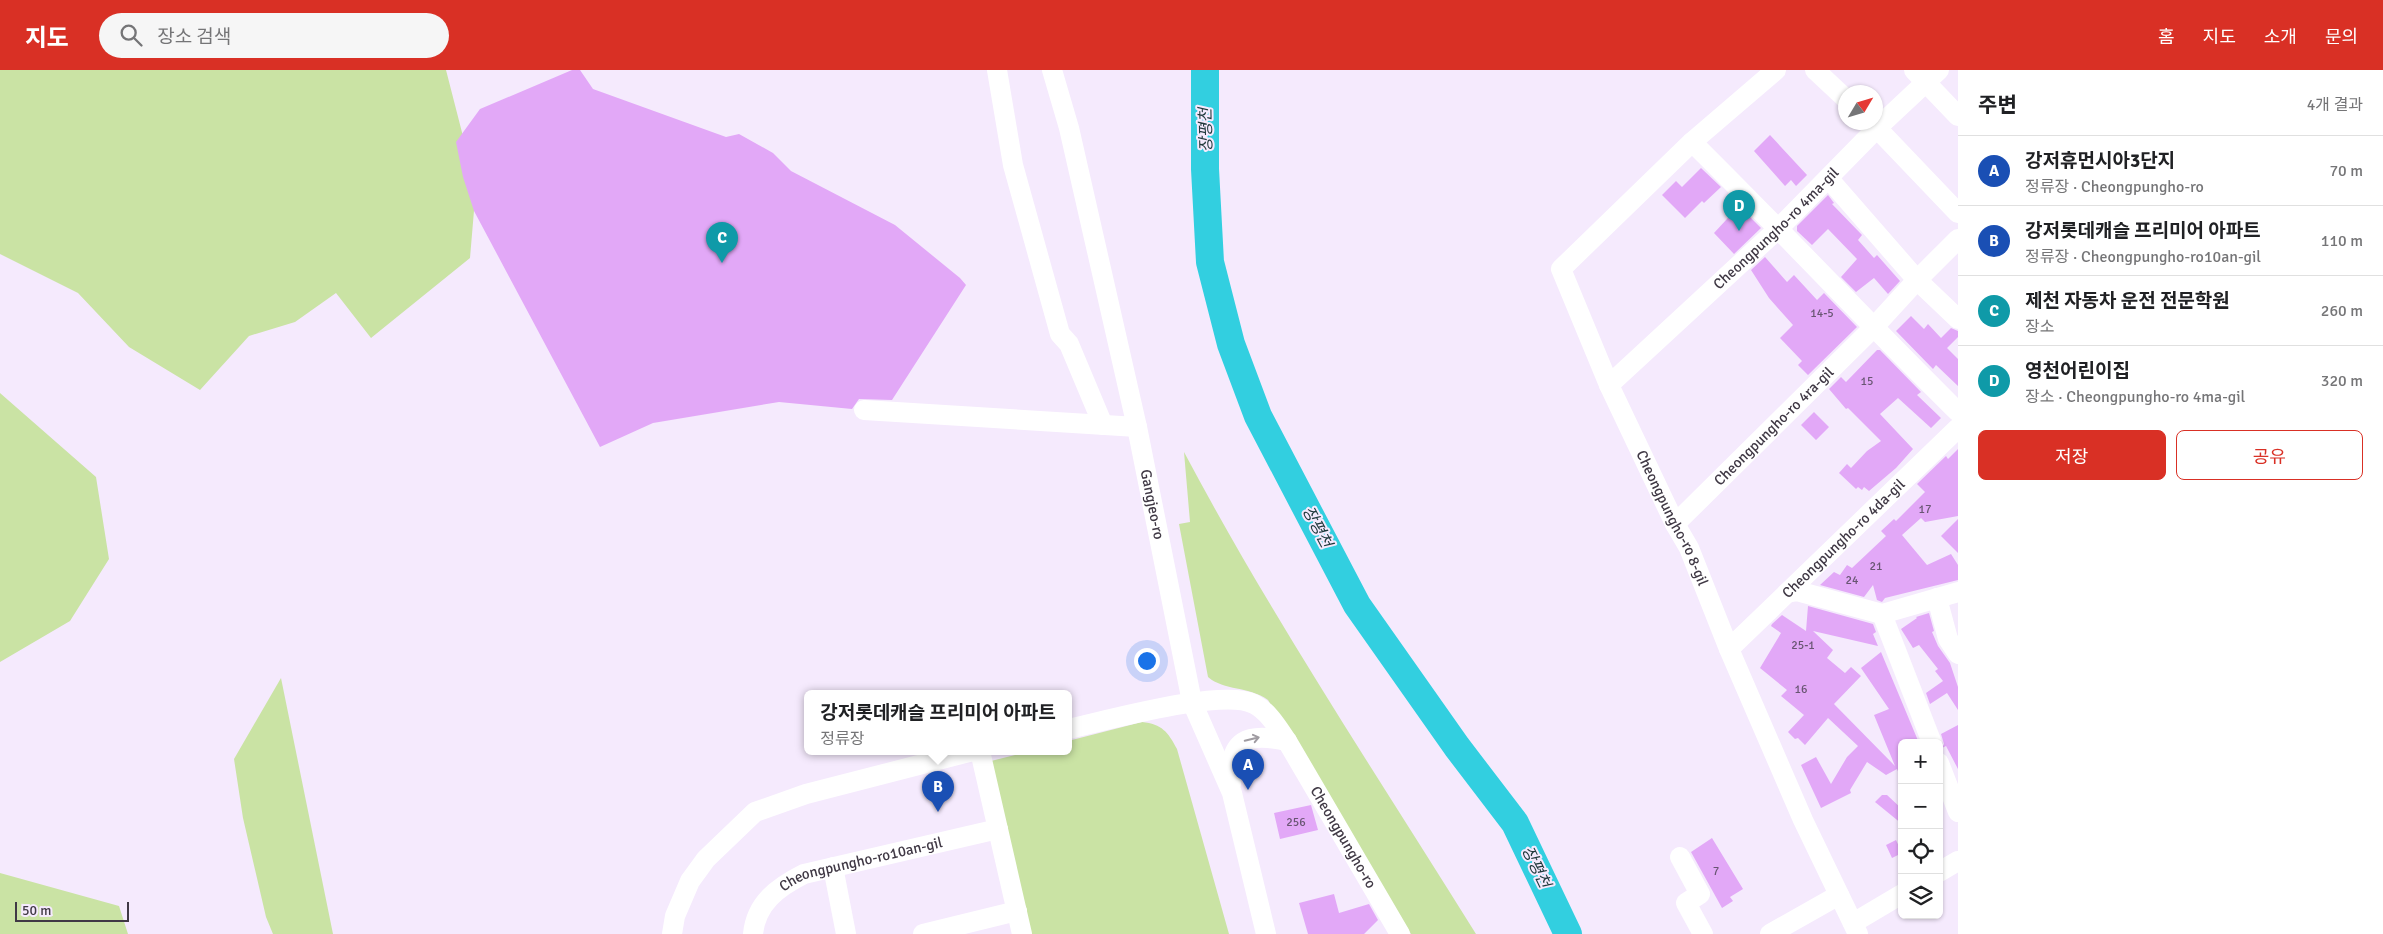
<!DOCTYPE html>
<html lang="ko">
<meta charset="utf-8">
<style>
body{margin:0;font-family:Signika,"Noto Sans KR",sans-serif;background:#f6f6f6;color:#202124}
.controls{position:absolute;right:15px;bottom:15px;display:grid;overflow:hidden;border-radius:8px;box-shadow:0 1px 4px #0004}
.controls button{width:45px;height:45px;display:grid;place-items:center;padding:0;border:0;border-bottom:1px solid #e0e0e0;background:#fff;color:#202124;font:25px sans-serif}
.compass{position:absolute;left:1838px;top:15px;width:45px;height:45px;border-radius:50%;background:#fff;box-shadow:0 1px 4px #0004;rotate:52deg}
.scale{position:absolute;left:15px;bottom:12px;width:114px;box-sizing:border-box;padding-left:5px;border:2px solid #403945;border-top:0;font-size:14px;line-height:18px;white-space:nowrap;color:#403945;-webkit-text-stroke:4px #f5eafd;paint-order:stroke}
.you{position:absolute;left:1146px;top:590px;width:18px;height:18px;margin:-12px;border:4px solid #fff;border-radius:50%;background:#1a73e8;box-shadow:0 0 0 8px #1a73e833}
.badge{display:grid;place-items:center;width:32px;height:32px;border-radius:50%;background:#d93025;color:#fff;font-size:16px;font-weight:700}
.pin{position:absolute;translate:-50% -41px;filter:drop-shadow(0 1px 2px #0008)}
.pin::after{content:'';position:absolute;top:26px;width:18px;height:15px;background:inherit;clip-path:polygon(0 0,100% 0,50% 100%)}
.popup{position:absolute;left:804px;top:620px;width:268px;height:65px;box-sizing:border-box;display:grid;place-content:center;border-radius:8px;background:#fff;filter:drop-shadow(0 1px 4px #0005);font-size:16px;white-space:nowrap;color:#757577}
.popup b{font-size:19px;color:#202124}
.popup::after{content:'';position:absolute;left:50%;top:100%;margin-left:-10px;border:10px solid transparent;border-top-color:#fff}
.list{margin:0;padding:0;list-style:none}
h2{display:flex;justify-content:space-between;align-items:center;height:65px;margin:0;padding:0 20px;font-size:21px}
h2 small{font-size:16px;font-weight:400;color:#757577}
.list li{display:grid;grid-template-columns:32px 1fr auto;gap:15px;align-items:center;box-sizing:border-box;height:70px;padding:0 20px;border-top:1px solid #e0e0e0}
.list b{display:block;font-size:19px;white-space:nowrap}
.list p{margin:0;font-size:16px;white-space:nowrap;color:#757577}
.list em{font-size:16px;font-style:normal;color:#757577}
.actions{display:flex;gap:10px;padding:15px 20px}
.actions a{flex:1;padding:11px 0;border:1px solid #d93025;border-radius:8px;text-align:center;font-size:18px;color:#d93025}
.actions .main{background:#d93025;color:#fff}
.icon{flex:none;width:28px;height:28px;fill:none;stroke:currentColor;stroke-width:2;stroke-linecap:round;stroke-linejoin:round}
.map{position:relative;flex:none;width:1958px;height:864px;overflow:hidden}
header{display:flex;align-items:center;gap:30px;box-sizing:border-box;height:70px;padding:0 25px;background:#d93025;color:#fff}
header strong{font-size:24px}
nav{display:flex;gap:28px;margin-inline-start:auto;font-size:18px}
.search{width:350px;height:45px;background:#f6f6f6;display:flex;align-items:center;gap:12px;box-sizing:border-box;padding:0 18px;border-radius:28px;color:#757577;font-size:19px}
main{display:flex}
aside{flex:1;background:#fff}
.map>svg:first-child{display:block}
.green{fill:#cae3a4}
.lines{fill:none;stroke-linecap:round;stroke-linejoin:round}
.river{stroke:#32cfe0;stroke-width:28}
.building{fill:#e2a8f7}
.minor{stroke:#fff;stroke-width:20}
.oneway{stroke:#a09ca2}
.labels{text-anchor:middle;dominant-baseline:central;stroke-width:4;stroke-linejoin:round;paint-order:stroke}
.number-label{font-size:12px;fill:#685572}
.street-label{font-size:15px;fill:#403945;stroke:#f5eafd}
.water-label{font-size:16px;font-style:italic;fill:#20393c;stroke:#f5eafd}
</style>
<header>
<strong>지도</strong>
<div class="search"><svg class="icon" aria-label="search" viewBox="0 0 24 24"><circle cx="10" cy="10" r="6"/><path d="M15 15l6 6"/></svg>장소 검색</div>
<nav><a>홈</a><a>지도</a><a>소개</a><a>문의</a></nav>
</header>
<main>
<div class="map">
<svg width="1958" height="864" viewBox="0 0 1958 864">
<rect width="100%" height="100%" fill="#f5eafd"/>
<path class="green" d="M0,0H446L476,117L470,188L371,268L336,223L295,252L249,266L200,320L129,277L78,223L0,184Z
M0,323L96,407L109,489L70,551L0,592Z
M1184,382C1272,548 1377,705 1476,864H1411L1268,630C1249,616 1224,621 1208,607L1179,454L1190,452Z
M281,608L333,864H273L266,847L243,748L234,689Z
M1142,652C1162,654 1168,662 1177,679L1229,864H1013L983,693L1031,681H1068V671Z
M0,803L119,836L128,864H0Z"/>
<g class="lines">
<path class="river" d="M1205,0V99L1210,192L1231,274L1258,346L1357,535L1457,677L1515,753L1568,864"/>
</g>
<path class="building" d="M572,0H580L593,19L726,67L739,64L773,83L791,101L895,155L960,208L966,215L892,330L859,329L852,339L779,332L653,353L600,377L474,141L463,107L456,72L480,39Z
M1770,65L1807,105L1796,116L1791,110L1785,116L1754,81Z
M1701,98L1721,117L1704,133L1702,131L1685,148L1662,125L1676,111L1682,117Z
M1828,125L1834,133L1832,134L1862,165L1858,170L1874,188L1877,185L1900,211L1888,224L1874,208L1856,222L1841,207L1857,189L1828,159L1812,175L1797,161V156Z
M1739,136L1761,158L1734,184L1714,163Z
M1765,187L1787,212L1794,205L1817,230L1824,223L1857,257L1808,305L1798,295L1802,291L1780,268L1793,255L1769,228L1751,200Z
M1911,246L1924,259L1928,254L1941,268L1951,258L1958,261V267L1947,278L1958,289V316L1936,295L1933,299L1896,261Z
M1877,280H1880L1921,322L1917,325L1941,348L1931,358L1898,328L1880,344L1913,379L1896,398L1869,421L1864,417L1862,420L1858,417L1856,419L1839,403L1847,394L1851,398L1867,381L1881,371L1848,338L1846,339L1829,319L1841,307L1846,312Z
M1814,342L1829,357L1816,370L1801,355Z
M1958,379V446L1925,452L1921,448L1902,465L1927,495L1951,484L1958,495V510L1885,528L1882,532L1877,530L1873,515L1864,527L1820,515L1834,502L1840,505L1847,495L1852,498L1886,466L1881,461L1894,449L1896,451L1925,422L1917,414L1946,386L1948,389Z
M1958,449V483L1941,466Z
M1808,536L1873,554L1876,562L1873,564L1878,576L1813,561L1833,580L1827,588L1845,603L1851,597L1861,606L1834,634L1895,696L1874,645L1889,639L1861,598L1881,582L1919,673H1902V711L1897,699L1886,705L1867,692L1850,720L1851,723L1821,738L1801,695L1816,687L1831,714L1847,687L1858,676L1828,648L1805,675L1798,668L1795,669L1788,662L1804,645L1781,626L1787,620L1760,598L1781,563L1771,556L1772,554L1782,545L1806,561Z
M1929,543L1934,561L1932,562L1938,576L1950,593L1958,617V640L1947,623L1930,634L1926,623L1943,611L1935,601L1938,599L1919,575L1913,578L1901,559L1917,548L1916,547Z
M1958,655V699L1946,676L1942,678L1944,674L1941,664Z
M1882,725H1887L1902,739V754L1875,732Z
M1311,735L1318,760L1280,769L1274,743Z
M1712,768L1743,819L1730,827L1733,831L1722,838L1691,782Z
M1896,770L1902,783L1892,788L1886,775Z
M1334,824L1339,843L1369,834L1378,850L1364,864H1308L1299,833Z"/>
<g class="lines">
<g class="minor">
<path d="M997,0L1013,95L1060,264L1069,274L1103,355"/>
<path id="s1" d="M1052,0L1069,58L1137,357L1192,632L1232,723L1266,864"/>
<path id="s2" d="M1776,0L1692,72L1561,199L1609,315L1675,454L1689,478L1729,579L1803,750L1858,864"/>
<path d="M1815,0L1846,29"/>
<path d="M1914,0L1958,46"/>
<path d="M1871,52L1958,143"/>
<path d="M1692,72C1782,161 1868,253 1958,342"/>
<path d="M1829,109L1917,210L1958,249"/>
<path id="s3" d="M1609,315L1779,158L1877,58L1939,0"/>
<path d="M864,340L1137,357"/>
<path id="s4" d="M1675,454L1873,258L1917,210L1958,169"/>
<path d="M1787,523L1797,521L1882,544L1958,522"/>
<path d="M1937,528L1948,569L1958,584"/>
<path d="M1882,544L1932,673"/>
<path id="s5" d="M1729,579L1958,358"/>
<path id="s6" d="M1068,659C1106,651 1222,618 1254,634C1269,642 1278,658 1287,671L1400,864"/>
<path d="M980,681L1022,864"/>
<path d="M1939,693L1958,742"/>
<path d="M1231,714C1228,669 1247,662 1287,671"/>
<path d="M1680,787L1700,824L1686,833L1703,864"/>
<path d="M833,797L846,864"/>
<path d="M1939,802L1958,791"/>
<path d="M1853,853L1902,824"/>
<path d="M672,864L675,846L690,811L706,789L755,742L806,724L973,681"/>
<path id="s7" d="M753,864C756,833 778,817 804,804L998,759"/>
<path d="M923,864L1017,841"/>
<path d="M1770,864L1839,825"/>
</g>
</g>
<defs><path id="oneway-shaft" d="M-6 0H5M1.5-3L5.5 0L1.5 3" fill="none" stroke-width="1.6" stroke-linecap="round" stroke-linejoin="round" transform="scale(1.25)"/></defs>
<use class="oneway" href="#oneway-shaft" transform="translate(1252 669) rotate(-14)"/>
<g class="labels">
<g class="number-label">
<text x="1822" y="243">14-5</text>
<text x="1867" y="311">15</text>
<text x="1925" y="439">17</text>
<text x="1876" y="496">21</text>
<text x="1852" y="510">24</text>
<text x="1803" y="575">25-1</text>
<text x="1801" y="619">16</text>
<text x="1296" y="752">256</text>
<text x="1716" y="801">7</text>
</g>
<g class="street-label">
<text stroke="none"><textPath href="#s3" startOffset="229">Cheongpungho-ro 4ma-gil</textPath></text>
<text stroke="none"><textPath href="#s4" startOffset="139">Cheongpungho-ro 4ra-gil</textPath></text>
<text stroke="none"><textPath href="#s1" startOffset="446">Gangjeo-ro</textPath></text>
<text stroke="none"><textPath href="#s2" startOffset="566">Cheongpungho-ro 8-gil</textPath></text>
<text stroke="none"><textPath href="#s5" startOffset="159">Cheongpungho-ro 4da-gil</textPath></text>
<text stroke="none"><textPath href="#s6" startOffset="351">Cheongpungho-ro</textPath></text>
<text stroke="none"><textPath href="#s7" startOffset="140">Cheongpungho-ro10an-gil</textPath></text>
</g>
<g class="water-label">
<text transform="translate(1206 60) rotate(-91)">장평천</text>
<text transform="translate(1317 457) rotate(62)">장평천</text>
<text transform="translate(1536 797) rotate(64)">장평천</text>
</g>
</g>
</svg>
<div class="controls">
<button>+</button>
<button>−</button>
<button><svg class="icon" aria-label="locate" viewBox="0 0 24 24"><circle cx="12" cy="12" r="6"/><path d="M12 2v4M12 18v4M2 12h4M18 12h4"/></svg></button>
<button><svg class="icon" aria-label="layers" viewBox="0 0 24 24"><path d="M12 4l9 5-9 5-9-5zM3 14l9 5 9-5"/></svg></button>
</div>
<svg class="compass" viewBox="-18 -18 36 36"><path d="M0-13l5 13h-10z" fill="#e53935"/><path d="M0 13l5-13h-10z" fill="#757577"/></svg>
<div class="scale">50 m</div>
<div class="you"></div>
<div class="pin badge" style="left:1248px;top:720px;background:#1a4fb4">A</div>
<div class="pin badge" style="left:938px;top:742px;background:#1a4fb4">B</div>
<div class="popup"><b>강저롯데캐슬 프리미어 아파트</b>정류장</div>
<div class="pin badge" style="left:722px;top:193px;background:#0f9aa8">C</div>
<div class="pin badge" style="left:1739px;top:161px;background:#0f9aa8">D</div>
</div>
<aside>
<h2>주변<small>4개 결과</small></h2>
<ul class="list">
<li><span class="badge" style="background:#1a4fb4">A</span><div><b>강저휴먼시아3단지</b><p>정류장 · Cheongpungho-ro</p></div><em>70 m</em></li>
<li><span class="badge" style="background:#1a4fb4">B</span><div><b>강저롯데캐슬 프리미어 아파트</b><p>정류장 · Cheongpungho-ro10an-gil</p></div><em>110 m</em></li>
<li><span class="badge" style="background:#0f9aa8">C</span><div><b>제천 자동차 운전 전문학원</b><p>장소</p></div><em>260 m</em></li>
<li><span class="badge" style="background:#0f9aa8">D</span><div><b>영천어린이집</b><p>장소 · Cheongpungho-ro 4ma-gil</p></div><em>320 m</em></li>
</ul>
<div class="actions"><a class="main">저장</a><a>공유</a></div>
</aside>
</main>
